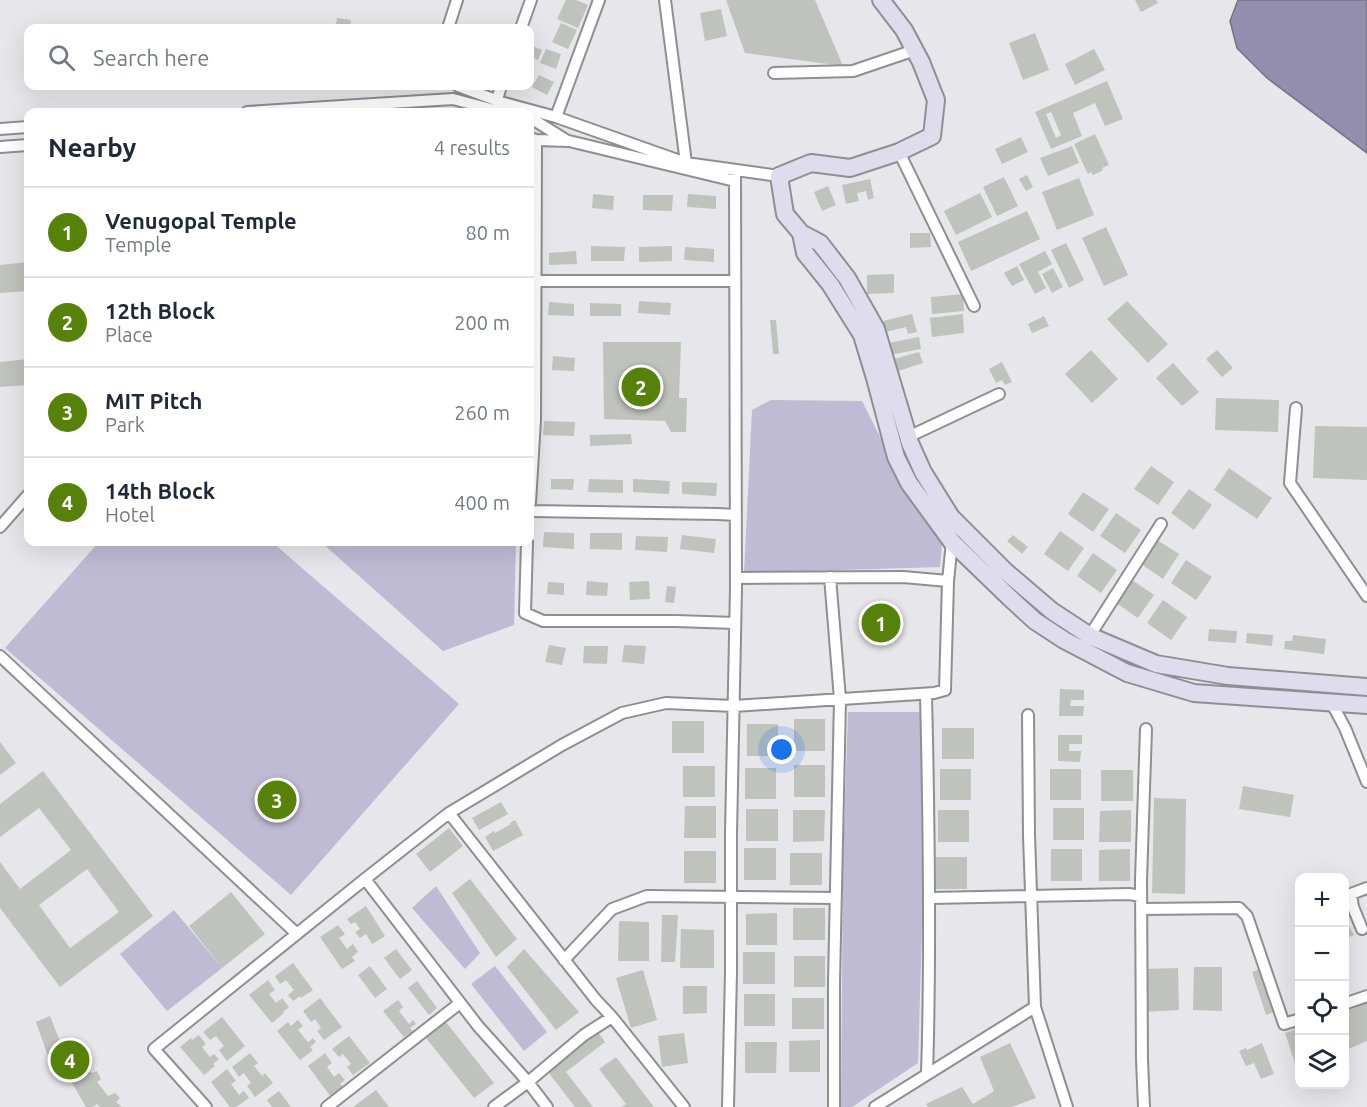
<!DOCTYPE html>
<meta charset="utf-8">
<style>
body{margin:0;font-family:Ubuntu,sans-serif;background:#f6f6f7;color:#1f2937}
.controls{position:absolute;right:18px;bottom:18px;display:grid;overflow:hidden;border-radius:12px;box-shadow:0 6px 24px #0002}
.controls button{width:54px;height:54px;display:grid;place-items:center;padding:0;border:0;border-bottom:2px solid #e0e1e3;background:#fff;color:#1f2937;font:30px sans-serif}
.you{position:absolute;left:782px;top:750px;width:21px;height:21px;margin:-15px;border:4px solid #fff;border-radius:50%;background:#1a73e8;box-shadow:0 0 0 9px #1a73e833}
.badge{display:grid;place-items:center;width:39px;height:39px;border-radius:50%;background:#57820a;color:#fff;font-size:20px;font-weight:700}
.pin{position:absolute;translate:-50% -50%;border:3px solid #fff;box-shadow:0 2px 6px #0006}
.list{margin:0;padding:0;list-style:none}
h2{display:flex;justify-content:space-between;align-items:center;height:78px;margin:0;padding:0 24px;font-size:26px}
h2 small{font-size:20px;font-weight:400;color:#747a83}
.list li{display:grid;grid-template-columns:39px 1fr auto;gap:18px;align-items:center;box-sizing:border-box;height:90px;padding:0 24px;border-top:2px solid #e0e1e3}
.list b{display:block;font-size:22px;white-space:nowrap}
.list p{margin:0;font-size:20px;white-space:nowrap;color:#747a83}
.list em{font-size:20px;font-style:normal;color:#747a83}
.icon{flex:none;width:33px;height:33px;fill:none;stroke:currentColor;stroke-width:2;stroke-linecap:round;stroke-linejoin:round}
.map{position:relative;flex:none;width:1367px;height:1107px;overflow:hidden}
.search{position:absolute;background:#fff;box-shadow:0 6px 24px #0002;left:24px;top:24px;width:510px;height:66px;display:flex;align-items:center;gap:15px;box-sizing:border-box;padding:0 21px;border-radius:12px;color:#747a83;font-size:22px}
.panel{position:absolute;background:#fff;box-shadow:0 6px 24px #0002;left:24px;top:108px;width:510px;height:438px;border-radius:12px}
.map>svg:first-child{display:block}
.green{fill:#bfbbd5}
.water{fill:#938eae;stroke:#767289;stroke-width:1.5}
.building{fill:#c0c2be;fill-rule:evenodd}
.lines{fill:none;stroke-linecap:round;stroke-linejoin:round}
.street-casing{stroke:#8f8e92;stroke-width:14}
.secondary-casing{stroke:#8f8e92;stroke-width:20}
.street{stroke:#fff;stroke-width:10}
.secondary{stroke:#dfdcee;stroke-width:16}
</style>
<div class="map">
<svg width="1367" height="1107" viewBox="0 0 1367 1107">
<rect width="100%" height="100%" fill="#e7e6ea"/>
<path class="green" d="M771,400L862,401L910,496L942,543L940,567L744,573L752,410Z
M99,542H272L459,704L291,895L5,648Z
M321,542H516L514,625L443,651Z
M848,712H921L924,862L918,1063L852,1107H841L843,862Z
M436,886L480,953L465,969L412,908Z
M174,910L222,968L167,1011L120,954Z
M495,966L547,1032L524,1051L471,984Z"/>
<path class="water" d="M1238,0H1367V153L1267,78L1237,48L1230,21Z"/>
<path class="building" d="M566,0H576L588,5L578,28L557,19Z
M726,0H815L843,66L745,53Z
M1135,0H1156L1158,3L1141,12Z
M721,9L727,36L705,41L700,13Z
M337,18L351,20L350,28H335Z
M561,23L577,30L568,49L552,42Z
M1035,33L1049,70L1023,80L1009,43Z
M530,45L542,50L538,60L530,57Z
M546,49L561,54L556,69L540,63Z
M1094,49L1105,70L1075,85L1065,64Z
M539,75L554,82L547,95L532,87Z
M1107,81L1123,119L1105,126L1095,103L1073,113L1082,136L1051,149L1035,112ZM1051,112L1061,135L1056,138L1046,114Z
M1095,134L1109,165L1102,168L1103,170L1093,175L1091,172L1088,174L1074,144Z
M1021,137L1028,152L1002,164L995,149Z
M1072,146L1079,163L1048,176L1040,158Z
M1027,175L1033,187L1026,191L1019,179Z
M1004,177L1018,206L997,216L983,187Z
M1079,178L1094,215L1057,230L1042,192Z
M870,179L874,198L868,200L866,191L857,193L859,201L846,204L842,185Z
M828,186L836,205L822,211L814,192Z
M980,193L992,217L956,235L944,211Z
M593,194L614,196L613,210L592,208Z
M688,194L716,196V209L687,207Z
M643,195H673L672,211L643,210Z
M1027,211L1040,239L971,271L958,242Z
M1106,227L1128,275L1104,286L1082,238Z
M910,233H930L931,247L910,248Z
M1066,243L1084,280L1069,288L1051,250Z
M591,246L625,247L624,261H591Z
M672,246V261L639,262V247Z
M685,247L714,249V262L684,260Z
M576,251L577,264L549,265V253Z
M1045,251L1052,264L1038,272L1046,288L1035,294L1019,264Z
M28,262V291L0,293V265Z
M1017,266L1024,280L1012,286L1004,273Z
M1053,268L1063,287L1052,293L1042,274Z
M894,274V293L867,294V275Z
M963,294L964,311L932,314L931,297Z
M639,301L671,303L670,315L638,313Z
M1127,301L1168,344L1148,363L1107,319Z
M549,302L574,304V316L548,315Z
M590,303L621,304V316H590Z
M912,314L917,332L908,334L906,327L882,333L879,322Z
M963,314L964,333L932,337L930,318Z
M1044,316L1049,326L1032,333L1028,324Z
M770,320H776L779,354H773Z
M919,337L921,349L890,355L888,343Z
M603,342H681L679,398H687L686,432H671L665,421L604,419Z
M1091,350L1118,379L1092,403L1065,374Z
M1217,350L1233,368L1222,377L1206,359Z
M919,352L923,363L898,371L894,359Z
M553,356L575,358L574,371L552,370Z
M28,359V385L0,387V362Z
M1002,362L1012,382L1005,385L1002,380L996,383L989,369Z
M1173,363L1199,392L1182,406L1156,378Z
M1216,398L1279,400L1278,432L1215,430Z
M544,421L575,422L574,436L543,435Z
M1315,426L1367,427V480L1313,478Z
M631,434L632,444L590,446V435Z
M1151,466L1174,482L1158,505L1134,489Z
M1229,468L1272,498L1257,519L1214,490Z
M551,479H574L573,490L551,489Z
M589,479L623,480V493L588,492Z
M633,479L670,481L669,494L633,492Z
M682,482L717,483L716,496L682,494Z
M1189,489L1212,505L1194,530L1171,513Z
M1083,492L1109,509L1093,532L1068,514Z
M1116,513L1141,530L1125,553L1100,536Z
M1060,531L1084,548L1068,571L1044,554Z
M544,532L574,533V549L543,547Z
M590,533H622V550L590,549Z
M682,535L716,539L714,553L680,549Z
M1013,535L1028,547L1022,554L1007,541Z
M636,536L668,537L667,552L635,550Z
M1154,538L1179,554L1163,579L1138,562Z
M1093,553L1117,570L1101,593L1077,576Z
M1186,560L1212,577L1196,600L1171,583Z
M1129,578L1154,595L1138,618L1113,601Z
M587,581L608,583L607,596L586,595Z
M649,581L650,599L630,600L629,582Z
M548,582L564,583V595L547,594Z
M667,586L676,587L674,603L665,602Z
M1163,600L1187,617L1171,640L1147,623Z
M1209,629L1237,631L1236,643L1208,641Z
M1247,633L1273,635L1272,646L1246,643Z
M1293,635L1326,639L1324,654L1284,649L1285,641H1292Z
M549,645L566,648L562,665L545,662Z
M624,645L646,646L644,664L622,662Z
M584,646H608L607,664L583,663Z
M1060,689L1084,690V700H1071L1070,706H1084L1083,716H1059Z
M794,719H825V751H794Z
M672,721H704V753H672Z
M747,724H778V756H747Z
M942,728H974V759H942Z
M1058,735H1082V744H1069V751H1081L1080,762L1058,761Z
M0,742L16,763L0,775Z
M794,765H825V797H794Z
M683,766H715V797H683Z
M745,768H776V799H745Z
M940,769H971V800H940Z
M1050,769H1081V800H1050Z
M1101,770H1133V801H1101Z
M43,771L153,916L60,987L0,908V862L20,889L71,850L39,808L0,837V804ZM87,869L119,912L70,948L39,905Z
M1243,786L1294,795L1290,817L1239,809Z
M1154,798L1186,799L1185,894L1152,893Z
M501,802L508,814L479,830L472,818Z
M685,806H716V838H684Z
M1053,808H1084V840H1053Z
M746,809H778V841H746Z
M793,810H825L824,841L793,842Z
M938,810H969V842H938Z
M1131,810V842H1099L1100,811Z
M515,820L523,835L493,851L485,837L494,831L495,833L511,824L510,823Z
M449,828L463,846L430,872L416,854Z
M744,848H776V880H744Z
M1051,849H1082V881H1051Z
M1130,849V881H1099V850Z
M684,851H716V883H684Z
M790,853H822V885H790Z
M936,857H967V889H936Z
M470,879L517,939L496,957L452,893Z
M231,892L265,934L222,968L189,926Z
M366,906L385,936L372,944L366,934L360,938L355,932L360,929L355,922L351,924L347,919Z
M793,908H825V940H793Z
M777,913V945H746V914Z
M662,915H678L675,962H661Z
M1344,917L1354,935L1344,939Z
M619,921L649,922V961H618Z
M338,925L345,934L339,938L347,949L353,944L358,952L352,957L355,961L342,969L320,937Z
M681,929L714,930V968H680Z
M396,949L412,970L400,979L384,958Z
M524,949L579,1012L556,1030L507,967Z
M743,952H775V984H743Z
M794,956H825V987H794Z
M293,963L313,990L301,998L300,996L293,1001L288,995L294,990L286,980L280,984L275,976Z
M370,966L387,989L375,998L358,975Z
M1194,967H1222V1011L1193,1010Z
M1178,968L1179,1010L1145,1012L1144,969Z
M1260,969L1274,1012L1266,1015L1252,972Z
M643,970L657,1020L631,1028L616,978Z
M268,980L275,990L269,994L276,1003L282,998L289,1007L283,1012L284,1013L272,1023L249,995Z
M417,981L437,1008L429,1015L408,988Z
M683,986H707V1013L683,1014Z
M744,994H775V1026H744Z
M320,998L342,1027L324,1040L317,1031L321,1028L315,1019L311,1022L303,1011Z
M792,998H824V1029H792Z
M1367,999V1041L1344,1051V1008Z
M398,1000L403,1007L399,1011L409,1024L413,1020L416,1024L410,1028L413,1031L404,1037L383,1011Z
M50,1016L65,1054L76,1052L91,1073L97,1071L101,1079L97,1082L108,1096L115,1093L120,1098L116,1102L122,1107H100L97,1104L93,1107H86L58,1059L50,1062L36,1022Z
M222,1017L245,1046L227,1061L219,1050L224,1046L216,1036L210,1040L203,1032Z
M298,1020L303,1026L298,1030L308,1042L313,1038L316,1042L310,1047L313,1050L300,1060L277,1031L288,1022L291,1026Z
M446,1022L494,1083L474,1098L426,1038Z
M1300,1025V1065L1296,1066L1285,1033L1294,1030L1293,1027Z
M596,1029L605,1042L566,1072L593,1107H575L545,1068Z
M684,1033L688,1063L662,1067L658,1036Z
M199,1035L206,1044L202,1047L210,1057L214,1054L219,1059L213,1064L215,1066L204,1075L180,1047L191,1038L192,1040Z
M349,1036L370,1063L353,1075L347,1067L351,1064L343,1054L339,1057L332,1049Z
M820,1040V1072H789V1041Z
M745,1042H777L776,1073H745Z
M1010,1043L1036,1098L1012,1107H928L926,1104L962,1087L973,1104L994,1091L980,1057Z
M1262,1043L1274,1074L1261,1079L1254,1063L1246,1066L1239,1051L1246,1048L1247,1050Z
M250,1053L258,1063L254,1066L262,1076L265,1073L273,1083L255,1097L247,1086L251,1083L244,1073L239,1077L232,1067Z
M325,1053L332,1063L327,1067L334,1077L339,1073L345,1080L340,1084L344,1088L331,1097L308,1066Z
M616,1057L654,1107H621L626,1104L599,1069Z
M227,1069L236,1081L231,1084L239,1095L244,1091L249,1098L236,1107H230L211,1082Z
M376,1090L389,1107H353Z
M279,1091L291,1107H272L267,1100Z"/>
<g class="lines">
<defs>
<path id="street" d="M665,0L686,163
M448,28L457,0
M521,28L531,0
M774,73L853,71L915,50
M458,86L504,103L556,117L686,163L779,176
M497,100L501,86
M247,112L453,99L502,112
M556,117L599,0
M530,120L537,122L566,140
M0,129L28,127
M530,138L536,140L569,141L735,181
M0,147L28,145
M899,152L974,306
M536,281H734
M1296,408L1290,483L1367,596
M908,437L999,394
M530,503L535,420L536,140
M530,511L718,514L736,515
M0,527L28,495
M527,542L525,613L543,621H676L735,623
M830,577L840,699L834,982V1107
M736,578L903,577L948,581
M1087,640L1161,524
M0,656L297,934
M926,694C929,821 931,947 927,1074
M1331,702L1345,728L1367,782
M365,879L449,813
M930,898L1129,894L1141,896
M1141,909L1239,908L1247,916L1284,1024L1300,1019
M1362,929L1353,907L1351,894L1367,888
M564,960L612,909L647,896L836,898
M1344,1004L1367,996
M1035,1007L1067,1107
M612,1017L596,1000L449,813L562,745L622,713L666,703L734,706L934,693L945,690L948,581L952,542
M206,1107L154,1049L365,879L478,1026L528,1082L494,1107
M327,1107L460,1003
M547,1107L528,1082L584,1035L612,1017L684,1107
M728,1107L731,972V833L736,588L735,170
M875,1107L1035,1007L1029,835L1028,715
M1144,1107L1142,1060L1141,880L1146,729"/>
<path id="secondary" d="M881,0L904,30L921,62L936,100L932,136L899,152L850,168L811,163L779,176L785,214L801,233L820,243L847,278L876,329L910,443L923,472L951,517L1005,571L1052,611L1090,636L1156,664L1228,676L1367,687
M801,233L805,253L830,284L862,335L875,378L896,457L909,483L952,542L1010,598L1035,621L1064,640L1127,673L1194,693L1367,705"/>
</defs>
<use href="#street" class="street-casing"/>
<use href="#secondary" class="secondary-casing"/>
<use href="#street" class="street"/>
<use href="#secondary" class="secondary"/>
</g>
</svg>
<div class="controls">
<button>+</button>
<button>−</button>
<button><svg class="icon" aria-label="locate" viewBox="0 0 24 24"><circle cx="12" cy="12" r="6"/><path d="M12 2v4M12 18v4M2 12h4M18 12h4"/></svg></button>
<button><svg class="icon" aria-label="layers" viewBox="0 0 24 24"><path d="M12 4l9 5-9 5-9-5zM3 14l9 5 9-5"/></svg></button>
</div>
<div class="you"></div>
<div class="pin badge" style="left:881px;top:623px">1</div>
<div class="pin badge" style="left:641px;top:387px">2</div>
<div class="pin badge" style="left:277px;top:800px">3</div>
<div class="pin badge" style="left:70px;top:1060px">4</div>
<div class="search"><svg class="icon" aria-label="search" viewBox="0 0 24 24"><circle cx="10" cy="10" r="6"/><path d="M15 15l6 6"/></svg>Search here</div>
<section class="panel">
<h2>Nearby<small>4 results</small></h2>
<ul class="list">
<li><span class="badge">1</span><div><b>Venugopal Temple</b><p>Temple</p></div><em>80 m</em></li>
<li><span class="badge">2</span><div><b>12th Block</b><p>Place</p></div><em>200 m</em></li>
<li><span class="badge">3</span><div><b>MIT Pitch</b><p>Park</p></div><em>260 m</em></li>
<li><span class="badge">4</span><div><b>14th Block</b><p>Hotel</p></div><em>400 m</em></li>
</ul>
</section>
</div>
